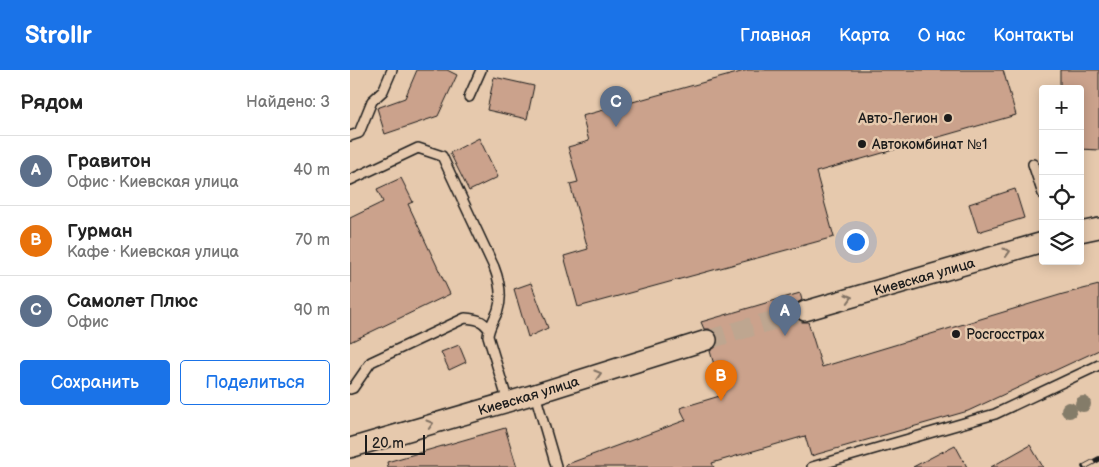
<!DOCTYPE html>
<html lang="ru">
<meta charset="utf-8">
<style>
body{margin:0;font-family:"Balsamiq Sans",sans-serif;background:#f2f2f2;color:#222}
.controls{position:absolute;right:15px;top:15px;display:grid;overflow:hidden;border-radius:5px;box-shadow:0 2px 12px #0003}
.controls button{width:45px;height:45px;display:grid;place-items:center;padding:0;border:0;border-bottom:1px solid #e0e0e0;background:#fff;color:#222;font:25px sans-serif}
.scale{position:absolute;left:15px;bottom:12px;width:60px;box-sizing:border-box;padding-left:5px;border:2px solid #1c1c1c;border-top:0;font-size:14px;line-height:18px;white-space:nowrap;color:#1c1c1c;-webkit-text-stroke:4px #e6c9ad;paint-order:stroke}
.you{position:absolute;left:505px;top:171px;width:18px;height:18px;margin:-12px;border:4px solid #fff;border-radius:50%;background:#1a73e8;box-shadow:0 0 0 8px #1a73e833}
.badge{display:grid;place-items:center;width:32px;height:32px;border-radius:50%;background:#1a73e8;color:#fff;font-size:16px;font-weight:700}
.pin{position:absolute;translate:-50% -41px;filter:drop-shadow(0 1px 2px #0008)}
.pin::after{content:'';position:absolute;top:26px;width:18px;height:15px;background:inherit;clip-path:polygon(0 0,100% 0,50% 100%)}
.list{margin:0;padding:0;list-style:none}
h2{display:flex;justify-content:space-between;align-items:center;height:65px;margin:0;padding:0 20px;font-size:21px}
h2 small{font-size:16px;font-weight:400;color:#767676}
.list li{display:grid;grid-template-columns:32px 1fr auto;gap:15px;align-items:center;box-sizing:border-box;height:70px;padding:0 20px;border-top:1px solid #e0e0e0}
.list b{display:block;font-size:19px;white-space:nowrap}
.list p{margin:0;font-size:16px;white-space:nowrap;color:#767676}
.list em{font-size:16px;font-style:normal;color:#767676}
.actions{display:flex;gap:10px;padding:15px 20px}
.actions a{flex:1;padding:11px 0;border:1px solid #1a73e8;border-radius:5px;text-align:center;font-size:18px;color:#1a73e8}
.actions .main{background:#1a73e8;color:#fff}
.icon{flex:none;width:28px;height:28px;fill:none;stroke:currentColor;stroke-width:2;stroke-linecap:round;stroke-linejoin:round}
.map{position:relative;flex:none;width:749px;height:397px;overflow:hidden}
header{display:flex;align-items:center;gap:30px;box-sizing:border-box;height:70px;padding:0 25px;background:#1a73e8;color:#fff}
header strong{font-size:24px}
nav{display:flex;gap:28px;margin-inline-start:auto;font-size:18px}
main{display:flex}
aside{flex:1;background:#fff}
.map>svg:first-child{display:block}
.building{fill:#cba28c;stroke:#1c1c1c}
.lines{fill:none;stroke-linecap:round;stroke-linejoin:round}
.minor-tunnel{stroke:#bea690;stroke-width:19;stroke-dasharray:19 9;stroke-linecap:butt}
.service-casing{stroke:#1c1c1c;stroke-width:12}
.minor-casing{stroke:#1c1c1c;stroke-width:22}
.service{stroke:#e6c9ad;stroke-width:9}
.minor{stroke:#e6c9ad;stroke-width:19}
.rail-casing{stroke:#1c1c1c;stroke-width:5.5}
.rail{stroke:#e6c9ad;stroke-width:4;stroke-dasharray:11;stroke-linecap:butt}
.tree{fill:#847b69}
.oneway{stroke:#817264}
.poi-dot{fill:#1c1c1c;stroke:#e6c9ad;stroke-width:2}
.labels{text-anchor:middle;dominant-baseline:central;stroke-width:5;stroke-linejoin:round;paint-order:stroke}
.poi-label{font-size:14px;fill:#1c1c1c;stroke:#e6c9ad;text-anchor:start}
.street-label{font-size:14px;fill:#1c1c1c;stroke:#e6c9ad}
</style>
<header>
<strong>Strollr</strong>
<nav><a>Главная</a><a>Карта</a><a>О нас</a><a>Контакты</a></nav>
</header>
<main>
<aside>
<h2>Рядом<small>Найдено: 3</small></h2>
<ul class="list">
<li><span class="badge" style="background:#5c6f8a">A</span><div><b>Гравитон</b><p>Офис · Киевская улица</p></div><em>40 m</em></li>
<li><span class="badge" style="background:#e8710a">B</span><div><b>Гурман</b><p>Кафе · Киевская улица</p></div><em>70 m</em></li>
<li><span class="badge" style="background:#5c6f8a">C</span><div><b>Самолет Плюс</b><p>Офис</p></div><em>90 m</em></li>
</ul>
<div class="actions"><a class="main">Сохранить</a><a>Поделиться</a></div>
</aside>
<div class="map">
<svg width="749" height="397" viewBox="0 0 749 397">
<rect width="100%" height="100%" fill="#e6c9ad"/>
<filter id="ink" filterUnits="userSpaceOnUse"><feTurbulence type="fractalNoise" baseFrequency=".02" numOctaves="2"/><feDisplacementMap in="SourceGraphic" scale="10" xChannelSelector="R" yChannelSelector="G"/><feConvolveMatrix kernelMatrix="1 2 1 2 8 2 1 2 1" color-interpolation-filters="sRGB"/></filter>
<g filter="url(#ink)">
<path class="building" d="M67,0H97L107,5L88,46L35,64L27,38L55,28Z
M398,0H653L666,45L466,102L484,167L228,237L214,186L238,179L220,114L228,112L218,77L239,71L232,46Z
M710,0H749V80L730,79V19H710Z
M144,7L184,16L177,49L137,40Z
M129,68L148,107L119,121L100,83Z
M51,108L63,132L58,134L100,224L0,272V148L33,132L27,119Z
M665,119L674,148L628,162L619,134Z
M181,213L198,258L178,267L164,219Z
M749,215V280L618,341L461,386L455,366L362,393L364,397H216L215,395L336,350L330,338L373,325L360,281L366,277L368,272V267L364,261L359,259H354L351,252L450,223L452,230L447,233L444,238V245L447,249L452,252H458L472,297L713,224Z
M109,275L116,292L99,300L91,282Z
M155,358L167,397H38L37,392Z
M605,375L617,397H563Z
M680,375L693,397H641Z"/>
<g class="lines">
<path class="minor-tunnel" d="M357,270L455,241"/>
<defs>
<path id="service" d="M119,27L131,0
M0,66L9,63L22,31L33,21L42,0
M683,94L693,124
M0,110L68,78L92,86L144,197C149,210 153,225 148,240C145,249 139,256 138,266L158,332
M0,319L3,318L21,292L115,248C127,249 132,250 139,259
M185,324L206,396
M462,397L645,344L749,295"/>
<g id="minor">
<path d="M730,162L749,158"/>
<path id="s1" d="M455,241L693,172"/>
<path id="s2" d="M0,378L185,324L357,270"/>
</g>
</defs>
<use href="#service" class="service-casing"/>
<use href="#minor" class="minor-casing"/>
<use href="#service" class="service"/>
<use href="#minor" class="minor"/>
<defs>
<path id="rail" d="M734,397L749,389"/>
</defs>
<use href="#rail" class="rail-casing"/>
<use href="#rail" class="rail"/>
</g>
<g class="tree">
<circle cx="733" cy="334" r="8"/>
<circle cx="719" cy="340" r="8"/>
</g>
<defs><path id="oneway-chevron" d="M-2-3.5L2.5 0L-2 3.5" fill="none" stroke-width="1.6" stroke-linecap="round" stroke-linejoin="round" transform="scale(1.25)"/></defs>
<g class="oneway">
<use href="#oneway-chevron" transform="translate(657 182) rotate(-17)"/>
<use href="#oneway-chevron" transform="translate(499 228) rotate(-16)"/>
<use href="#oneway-chevron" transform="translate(248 304) rotate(-17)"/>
<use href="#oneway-chevron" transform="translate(80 354) rotate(-16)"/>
</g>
</g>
<g class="poi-dot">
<circle cx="598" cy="48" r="5"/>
<circle cx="512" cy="74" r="5"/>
<circle cx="606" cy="264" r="5"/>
</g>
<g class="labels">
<g class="poi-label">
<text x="588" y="48" text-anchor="end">Авто-Легион</text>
<text x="522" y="74">Автокомбинат №1</text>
<text x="616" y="264">Росгосстрах</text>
</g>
<g class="street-label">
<text stroke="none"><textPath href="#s1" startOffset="124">Киевская улица</textPath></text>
<text stroke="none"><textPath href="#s2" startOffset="186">Киевская улица</textPath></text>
</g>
</g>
</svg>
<div class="controls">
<button>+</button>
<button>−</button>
<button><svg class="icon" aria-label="locate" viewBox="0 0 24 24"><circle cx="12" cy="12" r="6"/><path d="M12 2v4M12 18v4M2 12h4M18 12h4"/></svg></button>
<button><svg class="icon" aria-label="layers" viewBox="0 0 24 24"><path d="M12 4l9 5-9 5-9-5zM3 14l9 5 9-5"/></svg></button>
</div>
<div class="scale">20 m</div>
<div class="you"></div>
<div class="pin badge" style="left:435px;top:266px;background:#5c6f8a">A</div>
<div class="pin badge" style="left:371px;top:331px;background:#e8710a">B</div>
<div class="pin badge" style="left:266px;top:57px;background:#5c6f8a">C</div>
</div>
</main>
